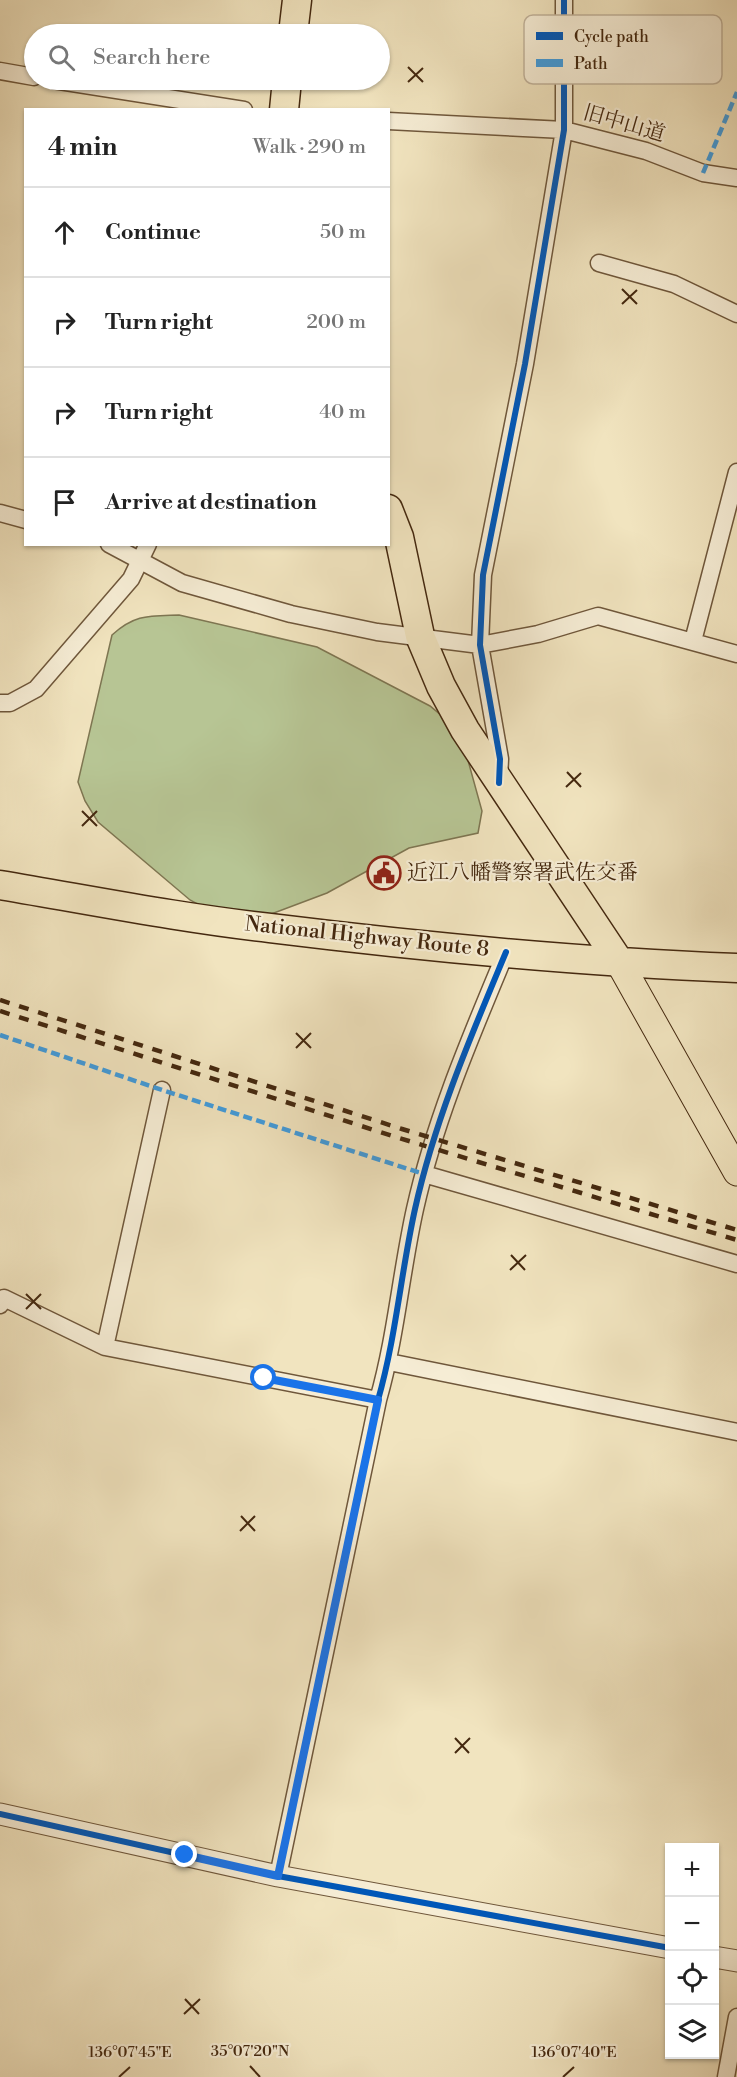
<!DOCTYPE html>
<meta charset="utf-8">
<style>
body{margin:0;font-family:"Libre Bodoni","Noto Serif JP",serif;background:#f6f6f6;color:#222}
.controls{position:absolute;right:18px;bottom:18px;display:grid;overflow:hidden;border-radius:0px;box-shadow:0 2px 4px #0004}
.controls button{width:54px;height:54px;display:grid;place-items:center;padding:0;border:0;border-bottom:2px solid #e0e0e0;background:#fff;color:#222;font:30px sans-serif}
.stop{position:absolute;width:18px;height:18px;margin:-14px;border:4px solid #1a73e8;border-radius:50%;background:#fff}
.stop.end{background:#1a73e8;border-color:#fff;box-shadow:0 2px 6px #0008}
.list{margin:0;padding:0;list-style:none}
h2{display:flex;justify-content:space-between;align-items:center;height:78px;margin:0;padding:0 24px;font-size:26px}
h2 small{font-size:20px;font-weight:400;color:#767676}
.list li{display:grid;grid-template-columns:39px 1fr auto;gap:18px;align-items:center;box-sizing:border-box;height:90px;padding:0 24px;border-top:2px solid #e0e0e0}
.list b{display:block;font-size:22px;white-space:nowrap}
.list em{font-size:20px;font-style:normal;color:#767676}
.icon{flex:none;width:33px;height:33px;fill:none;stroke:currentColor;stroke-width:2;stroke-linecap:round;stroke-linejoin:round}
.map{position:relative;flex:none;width:737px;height:2077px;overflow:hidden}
.search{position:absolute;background:#fff;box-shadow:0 2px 4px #0004;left:24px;top:24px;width:366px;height:66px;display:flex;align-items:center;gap:15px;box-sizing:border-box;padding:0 21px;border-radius:33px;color:#767676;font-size:22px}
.panel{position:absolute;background:#fff;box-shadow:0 2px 4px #0004;left:24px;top:108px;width:366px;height:438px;border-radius:0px}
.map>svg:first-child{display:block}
.green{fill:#b7c594;stroke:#7e7652;stroke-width:1.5}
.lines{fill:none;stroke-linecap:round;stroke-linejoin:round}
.minor-casing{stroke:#6f573b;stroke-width:19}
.tertiary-casing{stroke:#6f573b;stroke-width:23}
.primary-casing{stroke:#44280f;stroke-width:29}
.trunk-casing{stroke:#44280f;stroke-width:31}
.minor{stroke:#f6edd5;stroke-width:16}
.tertiary{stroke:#f6edd5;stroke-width:21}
.primary{stroke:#f1e4bf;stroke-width:27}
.trunk{stroke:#f1e4bf;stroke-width:28}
.rail{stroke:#44280f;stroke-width:4.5;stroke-dasharray:10 10;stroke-linecap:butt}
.quiet{stroke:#409cde;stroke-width:4.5;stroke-dasharray:9 4.5;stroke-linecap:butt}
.cycleway-casing{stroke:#f6edd5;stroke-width:10}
.cycleway{stroke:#0057b8;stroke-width:6}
.route{stroke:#1a73e8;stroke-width:8}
.ticks{fill:none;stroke:#44280f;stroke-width:2}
.labels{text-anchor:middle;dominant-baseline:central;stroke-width:4.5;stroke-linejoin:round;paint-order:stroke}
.street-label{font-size:21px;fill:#44280f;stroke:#f6edd5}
.poi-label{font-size:21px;fill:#44280f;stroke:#f6edd5;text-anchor:start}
.key{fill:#f6edd5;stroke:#c1b29a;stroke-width:1.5}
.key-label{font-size:16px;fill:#44280f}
.ticks-label{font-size:15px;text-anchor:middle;fill:#44280f;stroke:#f6edd5;stroke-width:4.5;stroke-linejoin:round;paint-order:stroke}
</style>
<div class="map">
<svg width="737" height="2077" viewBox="0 0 737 2077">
<rect width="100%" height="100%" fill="#f1e4bf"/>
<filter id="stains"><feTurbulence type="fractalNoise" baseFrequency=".00333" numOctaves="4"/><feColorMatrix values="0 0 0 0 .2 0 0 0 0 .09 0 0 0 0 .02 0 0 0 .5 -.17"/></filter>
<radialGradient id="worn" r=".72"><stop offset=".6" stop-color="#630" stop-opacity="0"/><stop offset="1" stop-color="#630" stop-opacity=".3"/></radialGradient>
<path class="green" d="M179,615L317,647L430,706L448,721L464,746L482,811L478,833L409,848L327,893L258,919L219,916L190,900L98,822L85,801L78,782L112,635C135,614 149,616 179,615Z"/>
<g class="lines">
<defs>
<path id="minor" d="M0,71L34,77
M53,80L244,110
M388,121L564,130L646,151L703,173L737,178
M599,263L674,284L737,314
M0,513L26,520
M109,544L182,583L291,614L377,632L480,645L538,634L598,616L737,654
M693,641L737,472
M0,703H10L36,689L131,579L148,544
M499,779L500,759L480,645L483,575L525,364L564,130V0
M424,1174L737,1264
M0,1305L4,1298L105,1347L162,1090
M105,1347L378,1400
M389,1362L737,1432
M278,1876L378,1400C396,1337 401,1272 415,1209C435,1119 471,1036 506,952
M726,2077L737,2017"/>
<path id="tertiary" d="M0,1814L278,1876L670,1948
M714,1957L737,1961"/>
<path id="primary" d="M618,960L737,1172"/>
<path id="trunk" d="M293,34L297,0
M284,110L287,80
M388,509L399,537L420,636L441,686L465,730L618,960
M0,885C90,900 180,918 270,928C424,947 581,962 737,968"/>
</defs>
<use href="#minor" class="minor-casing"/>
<use href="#tertiary" class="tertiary-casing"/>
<use href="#primary" class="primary-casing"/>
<use href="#trunk" class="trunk-casing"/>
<use href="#minor" class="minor"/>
<use href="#tertiary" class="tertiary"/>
<use href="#primary" class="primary"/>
<use href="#trunk" class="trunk"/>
<path class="rail" d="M0,1000L402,1129L737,1230
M0,1011L399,1138L737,1240"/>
<path class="quiet" d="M703,173L737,92
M0,1035L162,1090L424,1174"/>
<defs>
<path id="cycleway" d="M499,783L500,759L480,645L483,575L525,364L564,130V0
M0,1814L278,1876L670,1948
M278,1876L378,1400C396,1337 401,1272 415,1209C435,1119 471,1036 506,952"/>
</defs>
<use href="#cycleway" class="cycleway-casing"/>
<use href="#cycleway" class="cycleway"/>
</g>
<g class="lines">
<path class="route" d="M185,1855L278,1876L378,1400L264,1378"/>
</g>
<path class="ticks" d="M408,67L423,82M408,82L423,68M622,289L637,304M622,304L637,290M567,772L581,787M566,787L581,773M82,811L97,826M82,826L97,811M296,1033L311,1048M296,1048L311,1033M511,1255L525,1270M510,1270L526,1255M26,1294L41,1309M26,1309L41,1294M241,1516L255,1531M240,1531L255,1516M455,1738L469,1753M455,1753L470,1738M185,1999L199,2014M184,2014L200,1999M250,2066L260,2077M119,2077L130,2067M563,2077L574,2067"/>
<defs>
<symbol id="civic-ring" viewBox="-11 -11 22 22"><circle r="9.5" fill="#f6edd5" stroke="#8f2418" stroke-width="1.5"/><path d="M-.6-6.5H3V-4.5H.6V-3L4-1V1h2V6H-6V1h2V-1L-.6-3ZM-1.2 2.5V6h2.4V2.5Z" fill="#8f2418"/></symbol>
</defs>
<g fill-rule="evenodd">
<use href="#civic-ring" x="365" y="854" width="38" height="38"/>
</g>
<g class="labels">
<g class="street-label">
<text transform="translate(624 124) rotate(16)">旧中山道</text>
<text transform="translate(367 937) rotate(6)">National Highway Route 8</text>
</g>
<g class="poi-label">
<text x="407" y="873">近江八幡警察署武佐交番</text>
</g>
</g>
<rect x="524" y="15" width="198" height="69" rx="9" class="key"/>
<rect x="536" y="32" width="27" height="8" fill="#0057b8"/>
<rect x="536" y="59" width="27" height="8" fill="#409cde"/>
<g class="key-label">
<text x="574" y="42">Cycle path</text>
<text x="574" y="69">Path</text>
</g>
<g class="ticks-label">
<text x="250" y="2056">35°07'20"N</text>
<text x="130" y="2057">136°07'45"E</text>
<text x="574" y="2057">136°07'40"E</text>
</g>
<rect width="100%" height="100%" filter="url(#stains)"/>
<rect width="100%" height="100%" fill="url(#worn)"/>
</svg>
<div class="controls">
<button>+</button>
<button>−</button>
<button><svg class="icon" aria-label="locate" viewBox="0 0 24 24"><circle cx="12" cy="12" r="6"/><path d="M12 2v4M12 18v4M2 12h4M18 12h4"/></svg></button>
<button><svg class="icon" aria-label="layers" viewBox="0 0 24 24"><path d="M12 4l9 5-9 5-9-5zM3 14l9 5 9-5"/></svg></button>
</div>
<div class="stop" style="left:264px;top:1378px"></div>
<div class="stop end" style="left:185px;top:1855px"></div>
<div class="search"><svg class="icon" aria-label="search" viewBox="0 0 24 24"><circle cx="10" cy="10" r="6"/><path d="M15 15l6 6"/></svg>Search here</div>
<section class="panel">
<h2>4 min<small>Walk · 290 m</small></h2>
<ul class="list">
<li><svg class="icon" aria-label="ahead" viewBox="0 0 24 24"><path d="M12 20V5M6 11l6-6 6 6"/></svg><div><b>Continue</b></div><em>50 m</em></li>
<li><svg class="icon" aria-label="right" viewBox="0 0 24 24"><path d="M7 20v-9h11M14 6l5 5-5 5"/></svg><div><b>Turn right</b></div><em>200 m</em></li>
<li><svg class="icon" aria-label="right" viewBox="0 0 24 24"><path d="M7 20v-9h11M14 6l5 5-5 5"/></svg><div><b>Turn right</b></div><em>40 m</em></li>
<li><svg class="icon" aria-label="arrive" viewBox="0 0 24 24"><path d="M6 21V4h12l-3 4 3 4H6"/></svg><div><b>Arrive at destination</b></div></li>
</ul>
</section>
</div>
